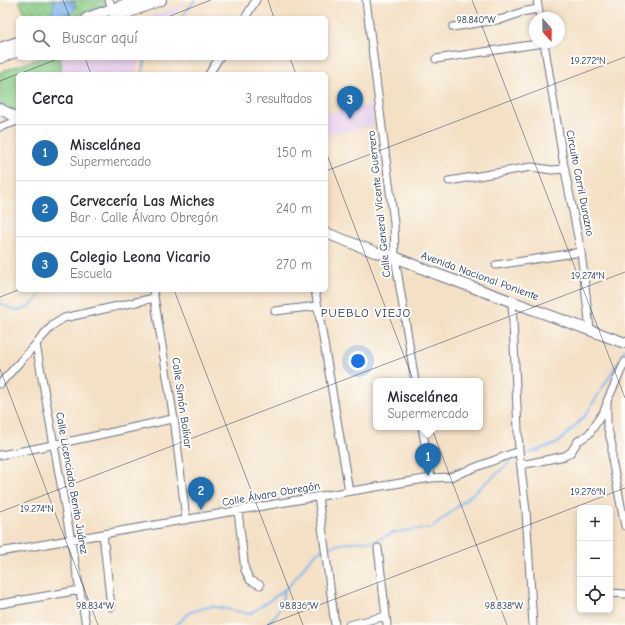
<!DOCTYPE html>
<html lang="es">
<meta charset="utf-8">
<style>
body{margin:0;font-family:"Comic Neue",sans-serif;background:#f2f2f3;color:#2b2b33}
.controls{position:absolute;right:12px;bottom:12px;display:grid;overflow:hidden;border-radius:6px;box-shadow:0 2px 6px #0003}
.controls button{width:36px;height:36px;display:grid;place-items:center;padding:0;border:0;border-bottom:1px solid #e1e1e2;background:#fff;color:#2b2b33;font:20px sans-serif}
.compass{position:absolute;left:529px;top:12px;width:36px;height:36px;border-radius:50%;background:#fff;box-shadow:0 2px 6px #0003;rotate:159deg}
.you{position:absolute;left:358px;top:361px;width:14px;height:14px;margin:-10px;border:3px solid #fff;border-radius:50%;background:#1a73e8;box-shadow:0 0 0 6px #1a73e833}
.badge{display:grid;place-items:center;width:26px;height:26px;border-radius:50%;background:#1f6fb2;color:#fff;font-size:13px;font-weight:700}
.pin{position:absolute;translate:-50% -33px;filter:drop-shadow(0 1px 2px #0008)}
.pin::after{content:'';position:absolute;top:21px;width:14px;height:12px;background:inherit;clip-path:polygon(0 0,100% 0,50% 100%)}
.popup{position:absolute;left:373px;top:378px;width:110px;height:52px;box-sizing:border-box;display:grid;place-content:center;border-radius:6px;background:#fff;filter:drop-shadow(0 1px 3px #0005);font-size:13px;white-space:nowrap;color:#7c7c81}
.popup b{font-size:15px;color:#2b2b33}
.popup::after{content:'';position:absolute;left:50%;top:100%;margin-left:-8px;border:8px solid transparent;border-top-color:#fff}
.list{margin:0;padding:0;list-style:none}
h2{display:flex;justify-content:space-between;align-items:center;height:52px;margin:0;padding:0 16px;font-size:17px}
h2 small{font-size:13px;font-weight:400;color:#7c7c81}
.list li{display:grid;grid-template-columns:26px 1fr auto;gap:12px;align-items:center;box-sizing:border-box;height:56px;padding:0 16px;border-top:1px solid #e1e1e2}
.list b{display:block;font-size:15px;white-space:nowrap}
.list p{margin:0;font-size:13px;white-space:nowrap;color:#7c7c81}
.list em{font-size:13px;font-style:normal;color:#7c7c81}
.icon{flex:none;width:22px;height:22px;fill:none;stroke:currentColor;stroke-width:2;stroke-linecap:round;stroke-linejoin:round}
.map{position:relative;flex:none;width:625px;height:625px;overflow:hidden}
.search{position:absolute;background:#fff;box-shadow:0 2px 6px #0003;left:16px;top:16px;width:312px;height:44px;display:flex;align-items:center;gap:10px;box-sizing:border-box;padding:0 14px;border-radius:6px;color:#7c7c81;font-size:15px}
.panel{position:absolute;background:#fff;box-shadow:0 2px 6px #0003;left:16px;top:72px;width:312px;height:220px;border-radius:6px}
.map>svg:first-child{display:block}
.built{fill:#e8d2ee}
.park{fill:url(#park-dots);stroke:#527e72}
.water{fill:url(#water-waves);stroke:#4d72a6}
.lines{fill:none;stroke-linecap:round;stroke-linejoin:round}
.stream{stroke:#7fb6ee;stroke-width:2}
.street-casing{stroke:#676d82;stroke-width:9}
.secondary-casing{stroke:#676d82;stroke-width:12}
.street{stroke:#fff;stroke-width:7}
.secondary{stroke:#fff;stroke-width:10}
.ticks{fill:none;stroke:#1b2f5e;stroke-width:1;stroke-opacity:0.45}
.labels{text-anchor:middle;dominant-baseline:central;stroke-width:4;stroke-linejoin:round;paint-order:stroke}
.street-label{font-size:11px;fill:#1b2f5e;stroke:#fdfcf7}
.neighbourhood-label{font-size:12px;letter-spacing:1px;fill:#1b2f5e;stroke:#fdfcf7}
.ticks-label{font-size:10px;text-anchor:middle;fill:#1b2f5e;stroke:#fdfcf7;stroke-width:4;stroke-linejoin:round;paint-order:stroke}
</style>
<div class="map">
<svg width="625" height="625" viewBox="0 0 625 625">
<defs>
<pattern id="park-dots" width="8" height="8" patternUnits="userSpaceOnUse"><rect width="8" height="8" fill="#8acd86"/><path d="M2 2h.1M6 6h.1" fill="none" stroke="#76b076" stroke-width="1.8" stroke-linecap="round"/></pattern>
<pattern id="water-waves" width="16" height="10" patternUnits="userSpaceOnUse"><rect width="16" height="10" fill="#7fb6ee"/><path d="M0 5q4-4 8 0t8 0" fill="none" stroke="#6794c4"/></pattern>
</defs>
<rect width="100%" height="100%" fill="#fdfcf7"/>
<filter id="ink" filterUnits="userSpaceOnUse"><feTurbulence type="fractalNoise" baseFrequency=".025" numOctaves="2"/><feDisplacementMap in="SourceGraphic" scale="8" xChannelSelector="R" yChannelSelector="G"/><feConvolveMatrix kernelMatrix="1 2 1 2 8 2 1 2 1" color-interpolation-filters="sRGB"/></filter>
<filter id="wash" filterUnits="userSpaceOnUse"><feTurbulence type="fractalNoise" baseFrequency=".012" numOctaves="4" result="noise"/><feDisplacementMap in="SourceGraphic" scale="16" xChannelSelector="R" yChannelSelector="G"/><feGaussianBlur stdDeviation="0.9" result="paint"/><feColorMatrix in="noise" values="0 0 0 0 0 0 0 0 0 0 0 0 0 0 0 0 0 1.4 0 .05"/><feComposite in="paint" operator="in"/></filter>
<g filter="url(#wash)">
<rect width="100%" height="100%" fill="#f4e0c5"/>
<path class="built" d="M185,4L170,18H147L148,17Z
M61,58H139L135,74H61Z
M371,105L374,126L326,134V113Z"/>
<path class="park" d="M19,0H104L106,5L72,18H26Z
M40,58H61V74H18V113L5,108L0,103V72Z"/>
<path class="water" d="M54,0H68L74,2L76,7C72,17 61,16 52,15Z"/>
<g class="lines">
<path class="stream" d="M181,18L195,0
M142,74L146,58
M0,303C4,305 10,309 15,310C27,312 38,300 42,290
M522,456L558,443L585,416L621,358L625,349
M327,547L352,542L375,541L395,532L432,528L514,459L518,457
M176,625L190,612L212,606L250,614C261,606 274,598 285,589C300,578 306,557 323,549
M266,625L278,612L285,590"/>
</g>
</g>
<g filter="url(#ink)">
<g class="lines">
<defs>
<path id="street" d="M109,0L114,13
M366,0L394,223L395,257L415,381
M537,0L540,18
M245,18L256,0
M453,27L503,19L522,12L538,9
M544,42L564,166L581,252L590,329
M436,59L544,43
M209,74L219,58
M0,127L18,121
M449,181L531,167L552,170L565,169
M496,265L581,252
M153,290L175,426L186,520
M315,290L349,491
M512,301L519,451L526,511L533,625
M275,311L318,306
M36,344L86,625
M625,362L607,401V425L612,445V460L625,526
M0,384L53,325L64,318L154,298
M422,427L431,478
M0,455C58,445 115,431 173,419
M521,465L565,456L571,452L578,441L589,434L604,411L606,406
M318,496L335,625
M238,511L245,570L250,580L260,585
M103,534L111,607
M378,548L387,625
M0,552L309,498L431,478L450,477L519,451
M610,593L625,594
M0,604L80,590
M349,625L386,616"/>
<path id="secondary" d="M87,18L137,0
M114,18L161,0
M0,48L18,42
M0,58L18,51
M0,109L18,118
M326,233L375,252L395,257L431,272L625,343"/>
</defs>
<use href="#street" class="street-casing"/>
<use href="#secondary" class="secondary-casing"/>
<use href="#street" class="street"/>
<use href="#secondary" class="secondary"/>
</g>
</g>
<path class="ticks" d="M63,0L70,18M268,0L274,18M472,0L625,398M165,18L211,0M85,58L91,74M290,58L296,74M19,74L60,58M0,81L18,74M326,152L507,625M326,171L625,57M174,290L303,625M0,297L18,290M0,369L98,625M0,512L625,272M267,625L625,488"/>
<g class="labels">
<g class="street-label">
<text transform="translate(580 183) rotate(79)">Circuito Carril Durazno</text>
<text transform="translate(379 204) rotate(-96)">Calle General Vicente Guerrero</text>
<text transform="translate(480 276) rotate(20)">Avenida Nacional Poniente</text>
<text transform="translate(182 403) rotate(82)">Calle Simón Bolívar</text>
<text transform="translate(72 483) rotate(80)">Calle Licenciado Benito Juárez</text>
<text transform="translate(271 494) rotate(-10)">Calle Álvaro Obregón</text>
</g>
<g class="neighbourhood-label">
<text x="366" y="313">PUEBLO VIEJO</text>
</g>
</g>
<g class="ticks-label">
<text x="476" y="23">98.840°W</text>
<text x="588" y="64">19.272°N</text>
<text x="588" y="279">19.274°N</text>
<text x="588" y="495">19.276°N</text>
<text x="37" y="512">19.274°N</text>
<text x="95" y="609">98.834°W</text>
<text x="299" y="609">98.836°W</text>
<text x="504" y="609">98.838°W</text>
</g>
</svg>
<div class="controls">
<button>+</button>
<button>−</button>
<button><svg class="icon" aria-label="locate" viewBox="0 0 24 24"><circle cx="12" cy="12" r="6"/><path d="M12 2v4M12 18v4M2 12h4M18 12h4"/></svg></button>
</div>
<svg class="compass" viewBox="-18 -18 36 36"><path d="M0-13l5 13h-10z" fill="#e53935"/><path d="M0 13l5-13h-10z" fill="#7c7c81"/></svg>
<div class="you"></div>
<div class="pin badge" style="left:428px;top:476px">1</div>
<div class="popup"><b>Miscelánea</b>Supermercado</div>
<div class="pin badge" style="left:201px;top:510px">2</div>
<div class="pin badge" style="left:350px;top:119px">3</div>
<div class="search"><svg class="icon" aria-label="search" viewBox="0 0 24 24"><circle cx="10" cy="10" r="6"/><path d="M15 15l6 6"/></svg>Buscar aquí</div>
<section class="panel">
<h2>Cerca<small>3 resultados</small></h2>
<ul class="list">
<li><span class="badge">1</span><div><b>Miscelánea</b><p>Supermercado</p></div><em>150 m</em></li>
<li><span class="badge">2</span><div><b>Cervecería Las Miches</b><p>Bar · Calle Álvaro Obregón</p></div><em>240 m</em></li>
<li><span class="badge">3</span><div><b>Colegio Leona Vicario</b><p>Escuela</p></div><em>270 m</em></li>
</ul>
</section>
</div>
